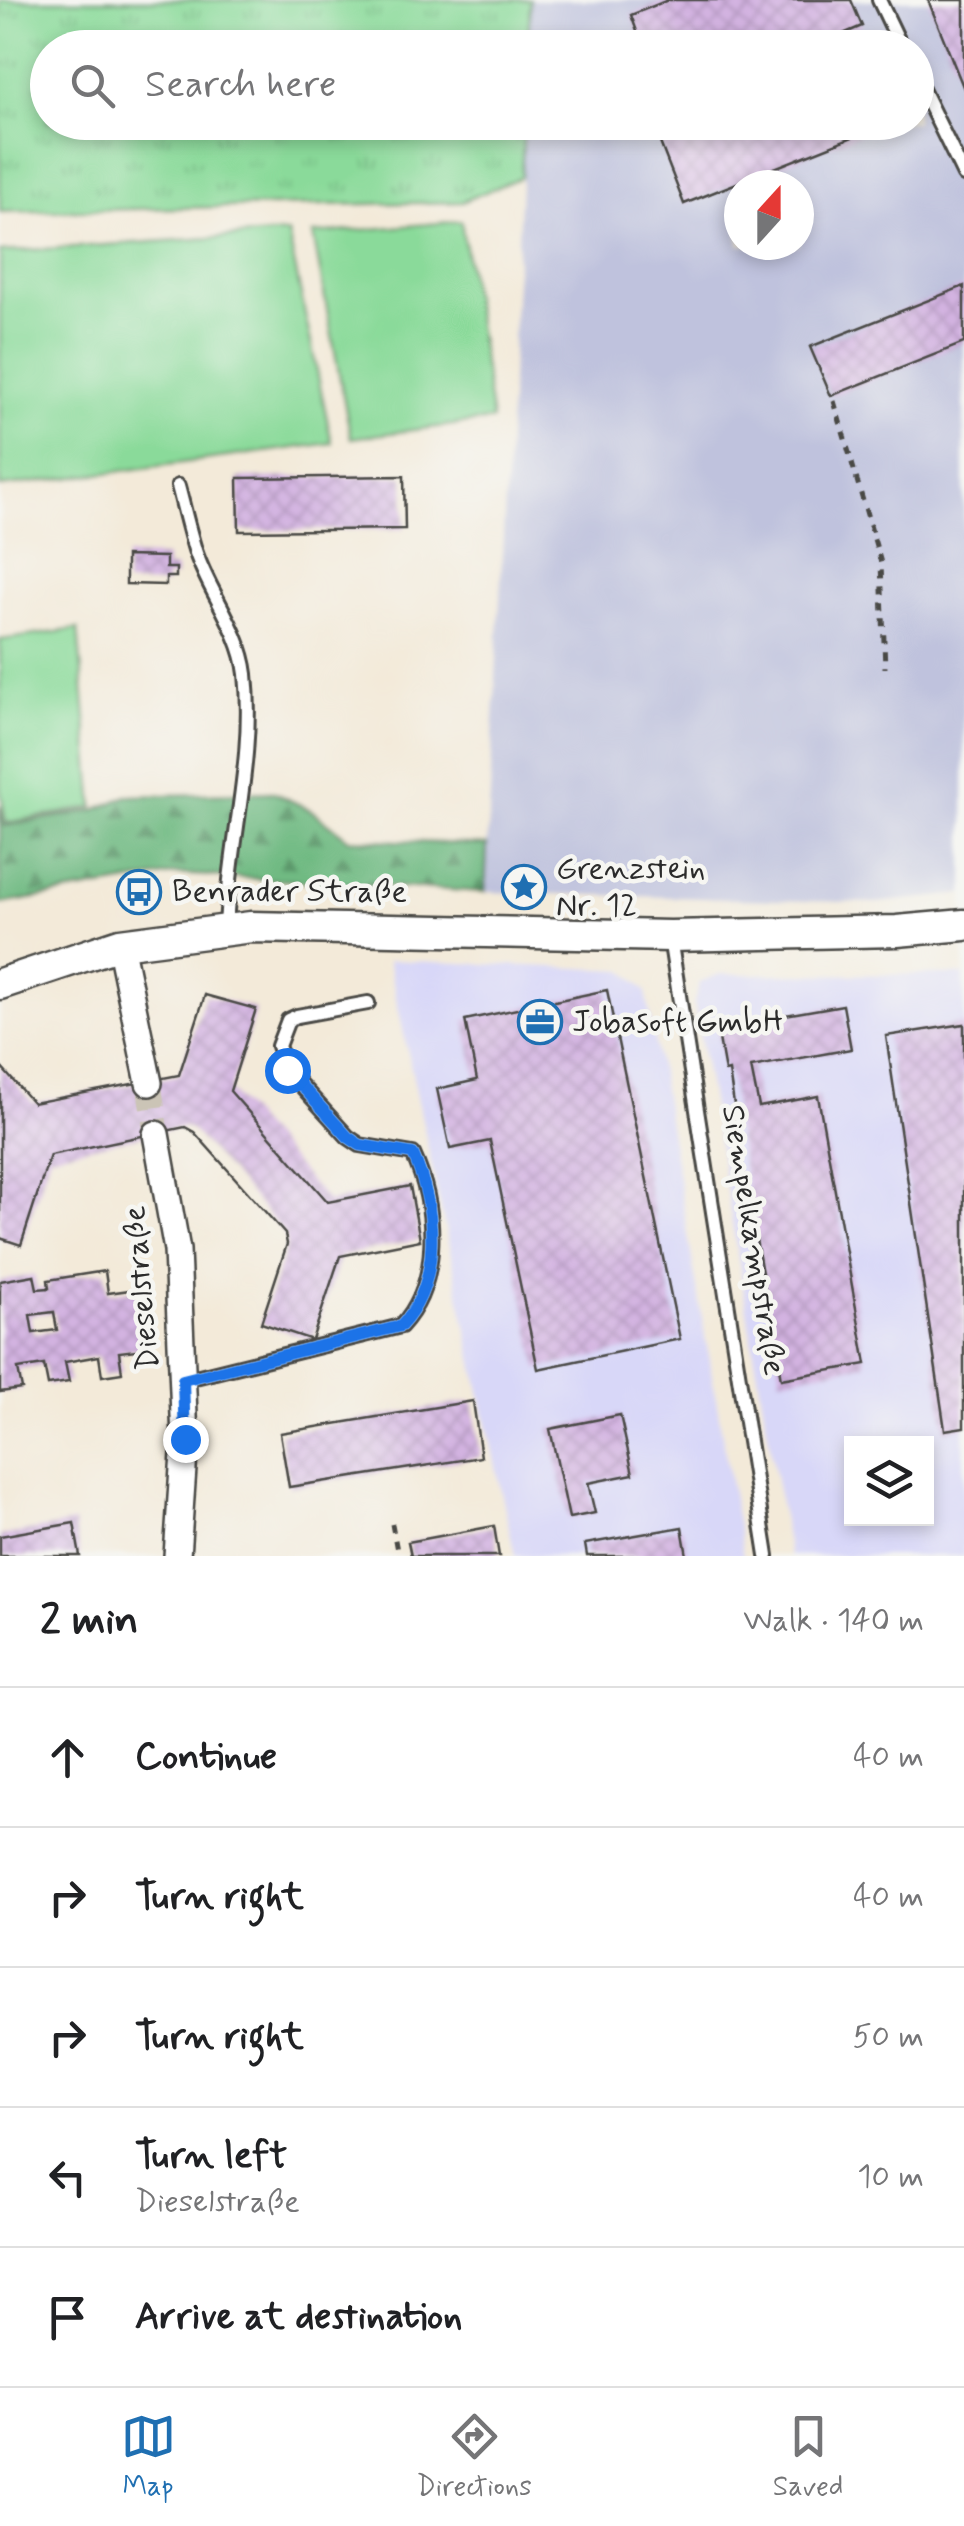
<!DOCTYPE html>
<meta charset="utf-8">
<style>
body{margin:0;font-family:Mynerve,sans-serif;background:#f6f6f6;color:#202124}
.controls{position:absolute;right:30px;bottom:30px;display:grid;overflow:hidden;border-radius:0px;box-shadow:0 5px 15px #0003}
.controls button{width:90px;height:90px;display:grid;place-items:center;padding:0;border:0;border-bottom:2px solid #e0e0e0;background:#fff;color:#202124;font:50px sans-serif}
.compass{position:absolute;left:724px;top:170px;width:90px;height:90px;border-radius:50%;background:#fff;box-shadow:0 5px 15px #0003;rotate:21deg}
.stop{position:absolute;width:30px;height:30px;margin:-22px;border:8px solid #1a73e8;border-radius:50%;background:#fff}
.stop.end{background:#1a73e8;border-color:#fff;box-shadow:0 2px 10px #0008}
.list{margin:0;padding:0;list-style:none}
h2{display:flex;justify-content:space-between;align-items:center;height:130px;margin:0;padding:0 40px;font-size:42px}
h2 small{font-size:32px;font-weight:400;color:#757577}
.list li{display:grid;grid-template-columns:65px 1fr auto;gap:30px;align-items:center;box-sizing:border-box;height:140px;padding:0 40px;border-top:2px solid #e0e0e0}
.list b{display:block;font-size:38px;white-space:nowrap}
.list p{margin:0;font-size:32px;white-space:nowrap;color:#757577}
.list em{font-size:32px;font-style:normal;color:#757577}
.icon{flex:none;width:55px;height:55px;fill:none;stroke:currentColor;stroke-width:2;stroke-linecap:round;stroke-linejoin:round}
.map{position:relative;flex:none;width:964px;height:1556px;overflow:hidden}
.search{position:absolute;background:#fff;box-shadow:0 5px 15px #0003;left:30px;right:30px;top:30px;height:110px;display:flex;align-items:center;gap:25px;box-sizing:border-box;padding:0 35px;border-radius:55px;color:#757577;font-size:38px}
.sheet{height:830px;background:#fff}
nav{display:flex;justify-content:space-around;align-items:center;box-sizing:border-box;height:140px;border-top:2px solid #e0e0e0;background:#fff;font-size:28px;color:#757577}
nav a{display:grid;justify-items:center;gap:5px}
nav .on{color:#1f6fb2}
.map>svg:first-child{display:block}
.built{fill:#d8d7f8;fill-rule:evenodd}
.industrial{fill:#bfc2dd;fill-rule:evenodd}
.grass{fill:url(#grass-tufts);stroke:#5a8262;stroke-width:2.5}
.forest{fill:url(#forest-firs);stroke:#4d7256;stroke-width:2.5}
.garden{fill:#8ada9a;stroke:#5a8262;stroke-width:2.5}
.building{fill:url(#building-cross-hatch);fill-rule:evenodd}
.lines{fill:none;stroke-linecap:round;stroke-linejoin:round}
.minor-tunnel{stroke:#cbc4b6;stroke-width:25;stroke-dasharray:25 12;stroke-linecap:butt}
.service-casing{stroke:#494845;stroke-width:18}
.minor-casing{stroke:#494845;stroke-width:30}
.tertiary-casing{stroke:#494845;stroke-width:35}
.path{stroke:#494845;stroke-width:5;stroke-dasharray:8 8;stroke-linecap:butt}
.service{stroke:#fff;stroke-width:12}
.minor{stroke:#fff;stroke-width:25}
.tertiary{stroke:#fff;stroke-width:30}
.route{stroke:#1a73e8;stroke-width:12}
.labels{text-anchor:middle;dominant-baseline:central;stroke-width:9;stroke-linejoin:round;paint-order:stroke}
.poi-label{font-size:32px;fill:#2b2b2b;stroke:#f6f6f2;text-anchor:start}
.street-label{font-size:32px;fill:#2b2b2b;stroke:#f6f6f2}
</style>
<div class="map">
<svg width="964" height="1556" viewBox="0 0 964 1556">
<defs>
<pattern id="grass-tufts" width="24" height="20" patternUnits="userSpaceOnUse" patternTransform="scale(2.5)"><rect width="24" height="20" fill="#8ada9a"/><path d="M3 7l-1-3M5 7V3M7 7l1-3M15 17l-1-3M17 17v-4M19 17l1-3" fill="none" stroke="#77bb85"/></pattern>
<pattern id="forest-firs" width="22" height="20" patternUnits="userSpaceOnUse" patternTransform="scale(2.5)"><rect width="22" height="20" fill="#6fba82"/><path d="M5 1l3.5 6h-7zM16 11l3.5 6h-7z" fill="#5b976b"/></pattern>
<pattern id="building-cross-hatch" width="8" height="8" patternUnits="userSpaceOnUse" patternTransform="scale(2.5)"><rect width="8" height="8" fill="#d3b3e1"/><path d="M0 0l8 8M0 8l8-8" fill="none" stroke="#b59ac1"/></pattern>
</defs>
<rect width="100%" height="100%" fill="#f6f6f2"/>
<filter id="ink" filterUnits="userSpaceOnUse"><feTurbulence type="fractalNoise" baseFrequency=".01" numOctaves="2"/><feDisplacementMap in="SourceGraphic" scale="20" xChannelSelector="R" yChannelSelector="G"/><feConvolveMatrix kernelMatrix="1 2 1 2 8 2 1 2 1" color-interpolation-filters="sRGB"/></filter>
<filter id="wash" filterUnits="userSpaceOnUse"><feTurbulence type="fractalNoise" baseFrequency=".0048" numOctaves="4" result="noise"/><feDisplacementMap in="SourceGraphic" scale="40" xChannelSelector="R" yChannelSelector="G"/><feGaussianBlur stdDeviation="2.25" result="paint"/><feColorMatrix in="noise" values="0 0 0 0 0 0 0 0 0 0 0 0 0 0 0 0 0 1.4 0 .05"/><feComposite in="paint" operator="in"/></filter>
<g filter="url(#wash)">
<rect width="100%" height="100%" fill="#f3ead9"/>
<path class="built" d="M388,960L624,970L646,991L743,1556H515Z
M720,974L964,975V1556H789L694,1002L700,982ZM852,1444H926V1518H852Z"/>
<path class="industrial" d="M530,0H964V894L877,903L485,892L524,123L916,122V48L528,47ZM739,185H799V245H739Z"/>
<path class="grass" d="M0,0H530L528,47L48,48V122L524,123L521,177L462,202L0,212Z"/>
<path class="forest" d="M273,792L311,810L349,839L487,845L485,892L177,874L0,904V806L4,826L95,810L127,796Z"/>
<path class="garden" d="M461,221L492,420L351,438L313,234Z
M288,233L332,443L0,487V252Z
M78,629L94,807L6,823L0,788V640Z"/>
<g id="blocks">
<path class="building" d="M668,0H851L862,26L824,42L826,48H643L631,15Z
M928,0H964V89Z
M652,122H855L860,134L684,204Z
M964,286V343L831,396L810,347Z
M404,476L405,529L239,531L238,478Z
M126,556L166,557V568H176V577H166V585L126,584Z
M607,990L680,1339L538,1369L490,1141L450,1149L437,1089L477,1080L465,1020Z
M205,995L256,1009L230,1091L328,1202L410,1186L420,1240L340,1256L312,1340L261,1323L287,1244L285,1234L194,1132L185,1127L50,1155L21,1245L0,1238V1066L33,1103L179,1075Z
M843,1005L851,1049L751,1067L759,1107L818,1096L866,1364L781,1379L733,1111H735L729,1071L725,1072L717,1027Z
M964,1024V1427L945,1430L886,1036Z
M105,1271L108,1293L137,1289L145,1349L119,1352L122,1373L102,1376L99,1356L65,1362L69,1382L48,1385L44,1365L18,1369L22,1389L0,1392V1281L34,1275L37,1289L49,1288L48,1280ZM54,1312L57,1330L33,1333L30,1315Z
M473,1401L481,1457L289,1487L280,1433Z
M620,1415L633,1474L588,1483L595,1513L569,1518L550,1429Z
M74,1523L80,1556H0V1536Z
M494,1526L499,1556H411L408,1542Z
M682,1527L687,1556H587L585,1544Z"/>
</g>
</g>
<g filter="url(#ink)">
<use href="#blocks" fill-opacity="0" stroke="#494845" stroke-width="2.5"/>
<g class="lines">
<path class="minor-tunnel" d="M149,1083L156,1134"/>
<defs>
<path id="service" d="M879,0L902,48
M916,77L964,175
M178,486C184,508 189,531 196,553C210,594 241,631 246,674C255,759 229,844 226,928
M670,938L767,1556
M183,1380L401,1326C442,1282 437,1206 413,1154L360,1145L348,1137L287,1070L278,1046L288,1020L297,1016L368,1003"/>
<path id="minor" d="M120,944L149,1083
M156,1134L177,1250L185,1439L177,1556"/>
<path id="tertiary" d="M0,984L120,944L251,927L670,936L897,931L964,925"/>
</defs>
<use href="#service" class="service-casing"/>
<use href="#minor" class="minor-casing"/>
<use href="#tertiary" class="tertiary-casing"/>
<path class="path" d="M834,401L881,563L885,668
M392,1524L398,1556"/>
<use href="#service" class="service"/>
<use href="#minor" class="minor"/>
<use href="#tertiary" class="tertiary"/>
</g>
</g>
<g class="lines" filter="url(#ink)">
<path class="route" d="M185,1439L183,1380L401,1326C443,1281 436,1207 413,1154L360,1145L348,1137L287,1070"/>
</g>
<defs>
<symbol id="sight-ring" viewBox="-11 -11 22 22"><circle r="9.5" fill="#f6f6f2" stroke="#1f6fb2" stroke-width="1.5"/><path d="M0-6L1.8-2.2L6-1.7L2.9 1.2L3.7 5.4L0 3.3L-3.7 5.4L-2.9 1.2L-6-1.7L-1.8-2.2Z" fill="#1f6fb2"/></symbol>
<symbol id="bus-ring" viewBox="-11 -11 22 22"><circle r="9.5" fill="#f6f6f2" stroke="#1f6fb2" stroke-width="1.5"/><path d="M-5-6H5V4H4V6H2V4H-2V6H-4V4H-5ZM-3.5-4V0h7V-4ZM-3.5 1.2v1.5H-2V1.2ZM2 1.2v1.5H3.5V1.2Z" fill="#1f6fb2"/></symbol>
<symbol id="office-ring" viewBox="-11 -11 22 22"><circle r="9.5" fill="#f6f6f2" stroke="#1f6fb2" stroke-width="1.5"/><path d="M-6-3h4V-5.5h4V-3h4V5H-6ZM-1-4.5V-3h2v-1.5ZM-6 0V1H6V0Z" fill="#1f6fb2"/></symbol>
</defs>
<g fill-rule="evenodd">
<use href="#sight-ring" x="499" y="862" width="50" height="50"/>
<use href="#bus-ring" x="114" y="867" width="50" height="50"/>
<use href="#office-ring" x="515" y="997" width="50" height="50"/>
</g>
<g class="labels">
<g class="poi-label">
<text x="556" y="869">Grenzstein<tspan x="556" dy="37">Nr. 12</tspan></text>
<text x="172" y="892">Benrader Straße</text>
<text x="572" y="1022">Jobasoft GmbH</text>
</g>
<g class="street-label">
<text transform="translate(753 1240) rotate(81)">Siempelkampstraße</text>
<text transform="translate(142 1288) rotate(-95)">Dieselstraße</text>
</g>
</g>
</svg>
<div class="controls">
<button><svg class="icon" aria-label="layers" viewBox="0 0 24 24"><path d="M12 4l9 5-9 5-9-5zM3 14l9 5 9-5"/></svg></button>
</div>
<svg class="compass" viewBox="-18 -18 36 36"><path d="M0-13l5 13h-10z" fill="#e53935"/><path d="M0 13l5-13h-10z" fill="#757577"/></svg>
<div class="stop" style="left:287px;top:1070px"></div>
<div class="stop end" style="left:185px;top:1439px"></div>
<div class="search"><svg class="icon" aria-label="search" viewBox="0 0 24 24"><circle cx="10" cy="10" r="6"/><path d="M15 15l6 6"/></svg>Search here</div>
</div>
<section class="sheet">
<h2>2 min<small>Walk · 140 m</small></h2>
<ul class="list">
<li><svg class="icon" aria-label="ahead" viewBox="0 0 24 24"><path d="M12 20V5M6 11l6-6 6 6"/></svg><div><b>Continue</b></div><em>40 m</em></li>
<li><svg class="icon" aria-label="right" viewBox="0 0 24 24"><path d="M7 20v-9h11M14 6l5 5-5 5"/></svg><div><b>Turn right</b></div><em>40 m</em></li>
<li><svg class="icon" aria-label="right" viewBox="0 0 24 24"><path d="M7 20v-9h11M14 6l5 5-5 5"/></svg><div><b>Turn right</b></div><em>50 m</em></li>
<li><svg class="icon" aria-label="left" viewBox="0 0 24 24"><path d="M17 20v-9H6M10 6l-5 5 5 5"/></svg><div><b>Turn left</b><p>Dieselstraße</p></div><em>10 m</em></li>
<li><svg class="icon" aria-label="arrive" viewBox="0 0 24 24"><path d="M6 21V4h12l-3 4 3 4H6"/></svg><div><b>Arrive at destination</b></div></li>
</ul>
</section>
<nav>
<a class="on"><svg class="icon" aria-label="map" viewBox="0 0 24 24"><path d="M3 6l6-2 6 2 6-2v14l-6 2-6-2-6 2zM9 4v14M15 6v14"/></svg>Map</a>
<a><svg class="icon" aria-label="directions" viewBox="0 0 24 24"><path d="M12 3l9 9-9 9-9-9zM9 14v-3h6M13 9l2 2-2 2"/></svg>Directions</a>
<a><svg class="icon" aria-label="saved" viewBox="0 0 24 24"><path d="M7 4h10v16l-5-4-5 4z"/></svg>Saved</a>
</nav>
